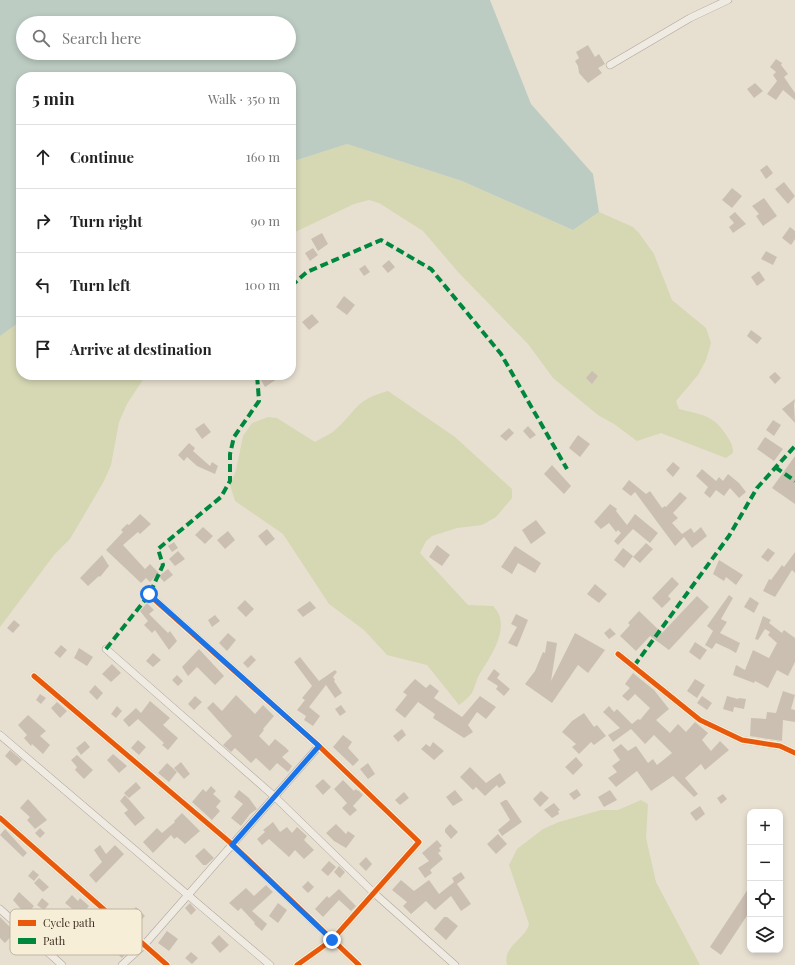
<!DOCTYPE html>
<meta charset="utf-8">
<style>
body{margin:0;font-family:"Playfair Display",serif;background:#f2f2f2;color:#222}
.controls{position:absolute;right:12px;bottom:12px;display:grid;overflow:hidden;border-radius:8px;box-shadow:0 2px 6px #0003}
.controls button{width:36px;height:36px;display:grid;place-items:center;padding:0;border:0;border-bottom:1px solid #e0e0e0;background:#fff;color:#222;font:20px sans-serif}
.stop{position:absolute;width:12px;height:12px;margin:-9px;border:3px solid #1a73e8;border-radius:50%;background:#fff}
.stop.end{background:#1a73e8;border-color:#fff;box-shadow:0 1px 4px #0008}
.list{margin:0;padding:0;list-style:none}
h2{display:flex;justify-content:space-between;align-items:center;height:52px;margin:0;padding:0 16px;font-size:17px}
h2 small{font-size:13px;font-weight:400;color:#767676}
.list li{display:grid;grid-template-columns:26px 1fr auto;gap:12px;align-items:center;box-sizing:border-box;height:64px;padding:0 16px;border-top:1px solid #e0e0e0}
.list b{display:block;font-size:15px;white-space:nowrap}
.list em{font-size:13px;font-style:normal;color:#767676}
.icon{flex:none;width:22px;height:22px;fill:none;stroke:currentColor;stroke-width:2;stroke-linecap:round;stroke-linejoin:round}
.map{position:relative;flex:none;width:795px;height:965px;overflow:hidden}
.search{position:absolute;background:#fff;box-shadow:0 2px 6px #0003;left:16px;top:16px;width:280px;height:44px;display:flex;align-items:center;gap:10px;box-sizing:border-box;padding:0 14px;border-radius:22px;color:#767676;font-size:15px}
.panel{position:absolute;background:#fff;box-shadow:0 2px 6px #0003;left:16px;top:72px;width:280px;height:308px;border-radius:16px}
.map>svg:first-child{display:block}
.green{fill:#d6d7b3}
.water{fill:#bcccc2;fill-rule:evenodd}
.building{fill:#cbbfb2}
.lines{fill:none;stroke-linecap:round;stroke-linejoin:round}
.minor-casing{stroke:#ada599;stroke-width:8}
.minor{stroke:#efebe3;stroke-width:7}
.quiet{stroke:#00873e;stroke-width:4;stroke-dasharray:8 4;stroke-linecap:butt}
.cycleway-casing{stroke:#f7eed8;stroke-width:8}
.cycleway{stroke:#e8590c;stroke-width:5}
.route{stroke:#1a73e8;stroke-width:5}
.key{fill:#f7eed8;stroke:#bfb4a1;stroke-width:1}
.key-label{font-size:11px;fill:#3d2e20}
</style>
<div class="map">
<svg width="795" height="965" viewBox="0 0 795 965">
<rect width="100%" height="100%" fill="#e7e0d1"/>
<path class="green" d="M347,144L462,181L573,230L599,212L633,227L639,233L654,254L672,300L706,328L711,343L706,360L698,375L676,401L679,409C701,415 712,414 725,433C730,441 733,444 733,453L726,458L661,433L637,441L614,424L598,415L553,378L528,344L458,272L423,231L379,203L369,200L354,204L291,234V162Z
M21,321V375H146L127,404L119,422L111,465L104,481L70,539L54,555L0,627V336Z
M388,391L455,437L512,489V498L496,517L482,525L457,528L432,536L426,541L420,553L468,605L493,606C513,626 490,657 479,675C476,681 475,687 472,693C469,697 463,702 459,705L427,665L387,655L364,630L329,604L283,534L235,501L230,485L236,470L243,436L252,423L268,417L277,418L315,442C321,438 329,435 334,431C357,411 354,400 388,391Z
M641,800L648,804L646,838L656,882L700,965H507C502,946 525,940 529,924L509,865L517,849L543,829L559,822L601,810H618Z"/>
<path class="water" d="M0,0H490L531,104L593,174L599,212L573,230L462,181L347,144L291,162V77H21V321L0,336ZM23,23H289V53H23Z"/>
<path class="building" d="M588,45L595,57L599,54L605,64L598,68L602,73L588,83L579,73L578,66L575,61L579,58L576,52Z
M776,59L782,63L781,65L788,74L784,77L795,93V100L783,90L776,100L767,94L777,81L773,75L776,72L770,67Z
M755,83L763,91L754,98L747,89Z
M767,165L773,173L766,179L760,170Z
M784,182L795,196L788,204L775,189Z
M732,188L742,196L732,208L722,200Z
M764,198L777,216L763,226L756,216L759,214L752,206Z
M735,212L746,224L733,233L729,227L734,223L729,217Z
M790,227L795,231V239L791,245L782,238Z
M322,233L328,244L318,251L311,239Z
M313,248L318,255L310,261L305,253Z
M766,251L777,257L773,265L761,259Z
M389,260L395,267L388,273L382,266Z
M365,265L370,272L364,276L359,269Z
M759,271L765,280L757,286L751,277Z
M344,296L355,305L347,315L336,307Z
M312,314L319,322L309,330L302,322Z
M751,330L762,338L757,344L747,336Z
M592,371L598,376L592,384L586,378Z
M775,372L781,378L775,384L769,377Z
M258,375H283L265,387Z
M795,399L794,405L795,423L782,409Z
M773,420L781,425L774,436L766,430Z
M204,423L211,432L202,439L195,429Z
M528,426L536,435L530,439L523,431Z
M509,428L514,433L506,441L500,436Z
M578,435L590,444L580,457L569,448Z
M765,437L783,449L774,461L757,449Z
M189,443L195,448L193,451L210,466L212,462L218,466L215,474L197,466L187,457L184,461L178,455Z
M795,456V504L772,488Z
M673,462L680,468L673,477L666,470Z
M552,465L571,486L564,494L544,474Z
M702,469L716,481L719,477L723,481L728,474L739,483L746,492L739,498L730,488L724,496L716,490L710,498L704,493L708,487L696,476Z
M629,480L646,494L650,491L662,508L665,506L666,507L680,492L687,498L673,513L678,518L672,523L682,534L691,528L694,533L701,527L707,536L692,548L684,537L675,546L635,492L631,496L622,489Z
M610,504L617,509L616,511L627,525L635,514L658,533L650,543L633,529L618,545L614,541L621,533L618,530L616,532L609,523L601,529L594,522Z
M140,514L151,524L140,534L138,532L123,545L145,569L150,564L159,573L150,582L146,578L141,583L106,550L123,532L121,530L127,524L129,525Z
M536,520L546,533L531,544L522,530Z
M203,527L213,536L205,544L195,535Z
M267,529L275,539L266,546L258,536Z
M228,531L235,540L225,549L217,540Z
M174,542L178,548L172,552L168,546Z
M646,543L653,549L640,563L633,557Z
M437,545L450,555L442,566L429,557Z
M515,546L541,563L535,573L518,563L512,574L501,567Z
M623,548L633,556L624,568L614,560Z
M768,548L775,553L768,562L761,557Z
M178,551L185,559L175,566L169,559Z
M795,552V573L792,570L775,597L763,591L769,579L771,580L782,565L784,567Z
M102,555L109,566L100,577L99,576L88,586L80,578Z
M719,560L743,575L736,585L726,577L724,581L713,574Z
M168,569L173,575L164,582L159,576Z
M672,577L679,584L668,596L671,599L662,608L652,598Z
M595,584L607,594L599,603L587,594Z
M729,595L733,598L721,619L727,622L720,633L740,643L736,653L729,649L730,647L729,649L716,643L712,649L705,645L713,631L707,626Z
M697,596L709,607L669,650L650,636L636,651L620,636L630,625L628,623L639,611L662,633Z
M750,597L759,603L754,613L744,607Z
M245,600L254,609L246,617L237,608Z
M310,601L316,608L303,617L297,610Z
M147,603L154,610L149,614L168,633L170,631L177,641L169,650L155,630L152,633L144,625L148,621L140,611Z
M516,614L528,620L517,647L508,643L517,627L511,624Z
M215,615L220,621L212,627L208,620Z
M763,616L771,620L769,623L782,633L784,630L795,638V662L788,676L777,670L768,688L755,681L754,683L733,675L736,665L745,670L753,650L769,658L777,643L768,635L770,632L765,629L758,640L755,639Z
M14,620L20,625L13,633L7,628Z
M610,628L616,634L609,639L604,633Z
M228,633L236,640L227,651L219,643Z
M575,633L605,650L588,673L578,665L552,703L525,684L535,671L543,652L545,653L547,641L557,643L551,681Z
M695,642L707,650L700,660L689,652Z
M61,645L67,650L60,658L54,653Z
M79,648L93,657L87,666L74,658Z
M199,649L224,676L215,685L197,667L188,676L182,667Z
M153,653L161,660L153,667L146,661Z
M251,655L256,660L248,668L243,663Z
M300,657L319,681L335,670L337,672L333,677L335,680L334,681L342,693L335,698L326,685L309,707L320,716L313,726L304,720L306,716L297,710L305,700L302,698L312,686L294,662Z
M112,664L121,673L111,682L102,674Z
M494,669L500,674L497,678L510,689L504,696L496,689L498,686L487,679Z
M633,673L654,690L669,709L656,720L670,733L678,724L686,732L695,722L708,733L702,740L711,751L720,741L729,750L705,770L701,764L685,778L698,794L694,797L673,776L651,791L637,771L616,787L608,778L617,772L612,766L620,760L613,750L621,744L628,751L636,746L648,763L653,759L657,765L672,753L654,735L645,744L631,729L613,742L608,735L620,728L603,712L609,706L614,712L617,709L632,724L638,719L640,720L650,708L635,694L628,701L622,696L630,688L625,684Z
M177,675L183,681L178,686L172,680Z
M415,679L426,688L430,684L439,691L434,698L462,717L480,696L496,707L486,719L477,712L468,725L473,732L464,738L433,718L435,714L418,702L405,718L395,710L407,695L403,692Z
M695,679L705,685L697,698L687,691Z
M95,685L103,693L97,700L89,692Z
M783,691L795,695L791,709L795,710V722L783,720L782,741L750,736L751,718L766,719L767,712L776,713Z
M40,694L46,698L41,704L36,700Z
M236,695L255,714L263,705L274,716L263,729L264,730L259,736L269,746L275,739L285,747L289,751L282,757L292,766L288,772L277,763L270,771L256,758L251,763L235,748L231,752L223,745L232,736L207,708L213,702L222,711Z
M195,696L202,702L194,710L188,704Z
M702,696L712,703L707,710L697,703Z
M727,696L738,699L739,698L746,699L744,709L734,707L733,712L723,709Z
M150,701L170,718L163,725L178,738L168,750L162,745L164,743L138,719L129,727L123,720L136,708L141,713Z
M57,702L67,711L60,718L51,708Z
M341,705L346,712L340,716L335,709Z
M117,706L122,711L116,718L111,714Z
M584,713L594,727L597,725L606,736L594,745L591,742L579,754L572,747L576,744L562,732L572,721Z
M28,715L46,731L40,736L50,745L43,754L32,744L31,746L24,738L27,735L18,725Z
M402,729L406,735L398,742L393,736Z
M343,735L352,742L348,748L359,760L353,766L333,747Z
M138,740L146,747L139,755L131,748Z
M85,741L90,747L81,755L76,748Z
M433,742L444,751L434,760L421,749L426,744L430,747Z
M10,750L22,760L16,766L5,756Z
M113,754L127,766L119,773L107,760Z
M77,755L93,770L84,779L75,770L77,767L71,760Z
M576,757L583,765L573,775L565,767Z
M181,762L190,774L184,779L174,768Z
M167,763L177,772L169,782L158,773Z
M368,763L375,774L368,779L360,769Z
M470,767L486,783L500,773L506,783L499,788L497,785L485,796L476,787L473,790L460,777Z
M323,779L331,787L323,795L315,786Z
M343,780L354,791L355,789L359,791L363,795L353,806L357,810L350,816L342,808L347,803L334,789Z
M136,782L141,788L129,798L124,793Z
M211,786L216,791L213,794L221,801L216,807L220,811L212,820L192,802L203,789L206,792Z
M577,789L581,795L574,800L569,794Z
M239,790L249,798L257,809L250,814L241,826L231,818L243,804L234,797Z
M455,790L463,800L453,806L446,797Z
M610,790L617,800L604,807L598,797Z
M541,791L549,798L540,807L533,799Z
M404,792L409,798L400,805L395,800Z
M723,794L727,799L721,804L717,798Z
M125,795L145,818L135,826L124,813L128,810L120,801Z
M28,799L47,820L35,829L27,820L30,817L20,808Z
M505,800H507L522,822L502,836L498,830L510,820L500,803Z
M554,803L560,810L558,811L559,814L552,818L544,810Z
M700,806L705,814L696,821L690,813Z
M182,813L200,831L185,844L177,837L174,839L171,835L153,853L143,842L157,828L162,833L175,822L174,821Z
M273,822L280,832L287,827L292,833L297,827L307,836L304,840L314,850L304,859L295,850L289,857L269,839L262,845L257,839L265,832L263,830Z
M336,824L346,834L348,831L355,836L346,848L334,841L326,833Z
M450,824L458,832L451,839L445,832V829Z
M40,828L45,833L40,838L35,833Z
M5,829L27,853L23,857L0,835Z
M498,834L507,844L496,854L487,844Z
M437,840L442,846L439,848L441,851L438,853L443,859L430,870L432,873L425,878L418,868L429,861L422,853Z
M100,845L106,854L115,845L124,854L96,883L89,875L102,862L94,850Z
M204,848L214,858L206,865H203L195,856Z
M366,857L372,864L366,871L359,864Z
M329,861L336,867L328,876L321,870Z
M339,866L345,872L340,878L334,872Z
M33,870L39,875L34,881L28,876Z
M461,872L465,878L457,884L471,904L461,911L451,896L435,910L426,901L411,914L403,906L407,902L392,890L401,880L414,891L429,880L439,894L454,882L452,878Z
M39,878L49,887L43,892L34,883Z
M308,881L314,887L308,893L302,887Z
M266,885L273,892L252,911L267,924L262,931L254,924L255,923L241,908L238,911L229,903L246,888L254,896Z
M750,886V911L721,955L710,947Z
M339,889L356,906L351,911L339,900L323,917L315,909L327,896L329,898Z
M19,892L34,906L26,915L13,900Z
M72,895L78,901L80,898L89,906L81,916L65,903Z
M42,898L49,904L44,910L37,905Z
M190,903L196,910L191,915L185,908Z
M278,903L287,910L278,923L269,916Z
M136,907L145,916L136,925L127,916Z
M0,917L15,932L5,943L0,938Z
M444,917H447L458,926L446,940L434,929Z
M167,931L178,939L169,951L158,943Z
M219,935L229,945L220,953L211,943Z
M121,946L128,951L122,958L115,952Z
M191,952L198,958L192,964L185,958Z"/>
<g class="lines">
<defs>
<path id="minor" d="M610,65L690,18L728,0
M149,595L319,746L419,842L332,940L297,965
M106,649L275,797L374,893L455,965
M618,654L700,720L742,740L780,746L795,753
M34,676L233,845L359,965
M0,735L270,965
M0,818L167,965
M0,909L62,965
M122,965L144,945L319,746"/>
</defs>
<use href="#minor" class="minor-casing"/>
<use href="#minor" class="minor"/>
<path class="quiet" d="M291,286L307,272L381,240L431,269L501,354L567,469
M775,467L795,481
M106,649L149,595L163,565L158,549L221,497L230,481V454L234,437L259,401L257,375
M634,666L729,536L757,488L795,446"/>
<defs>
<path id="cycleway" d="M149,595L319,746L419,842L332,940L297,965
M618,654L700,720L742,740L780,746L795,753
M34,676L233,845L359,965
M0,818L167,965"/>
</defs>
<use href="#cycleway" class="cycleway-casing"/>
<use href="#cycleway" class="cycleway"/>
</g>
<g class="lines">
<path class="route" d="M149,594L319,746L232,845L332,940"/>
</g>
<rect x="10" y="909" width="132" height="46" rx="6" class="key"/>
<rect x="18" y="920" width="18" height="6" fill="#e8590c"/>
<rect x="18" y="938" width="18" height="6" fill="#00873e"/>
<g class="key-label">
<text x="43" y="927">Cycle path</text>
<text x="43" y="945">Path</text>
</g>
</svg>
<div class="controls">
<button>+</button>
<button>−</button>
<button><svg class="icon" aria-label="locate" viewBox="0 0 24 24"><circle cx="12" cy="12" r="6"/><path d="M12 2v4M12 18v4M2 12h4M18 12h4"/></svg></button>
<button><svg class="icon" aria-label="layers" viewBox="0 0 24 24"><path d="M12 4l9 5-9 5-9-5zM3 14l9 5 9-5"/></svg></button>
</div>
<div class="stop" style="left:149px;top:594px"></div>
<div class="stop end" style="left:332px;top:940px"></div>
<div class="search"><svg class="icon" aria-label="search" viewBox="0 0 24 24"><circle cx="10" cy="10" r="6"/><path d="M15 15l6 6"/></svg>Search here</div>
<section class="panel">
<h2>5 min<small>Walk · 350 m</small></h2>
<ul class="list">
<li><svg class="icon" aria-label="ahead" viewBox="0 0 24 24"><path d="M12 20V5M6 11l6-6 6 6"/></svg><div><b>Continue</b></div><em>160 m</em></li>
<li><svg class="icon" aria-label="right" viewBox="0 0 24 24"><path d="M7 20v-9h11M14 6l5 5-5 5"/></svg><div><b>Turn right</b></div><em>90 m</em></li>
<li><svg class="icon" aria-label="left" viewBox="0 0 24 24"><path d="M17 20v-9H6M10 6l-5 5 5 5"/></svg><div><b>Turn left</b></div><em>100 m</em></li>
<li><svg class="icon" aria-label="arrive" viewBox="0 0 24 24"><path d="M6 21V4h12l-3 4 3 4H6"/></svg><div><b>Arrive at destination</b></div></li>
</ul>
</section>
</div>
